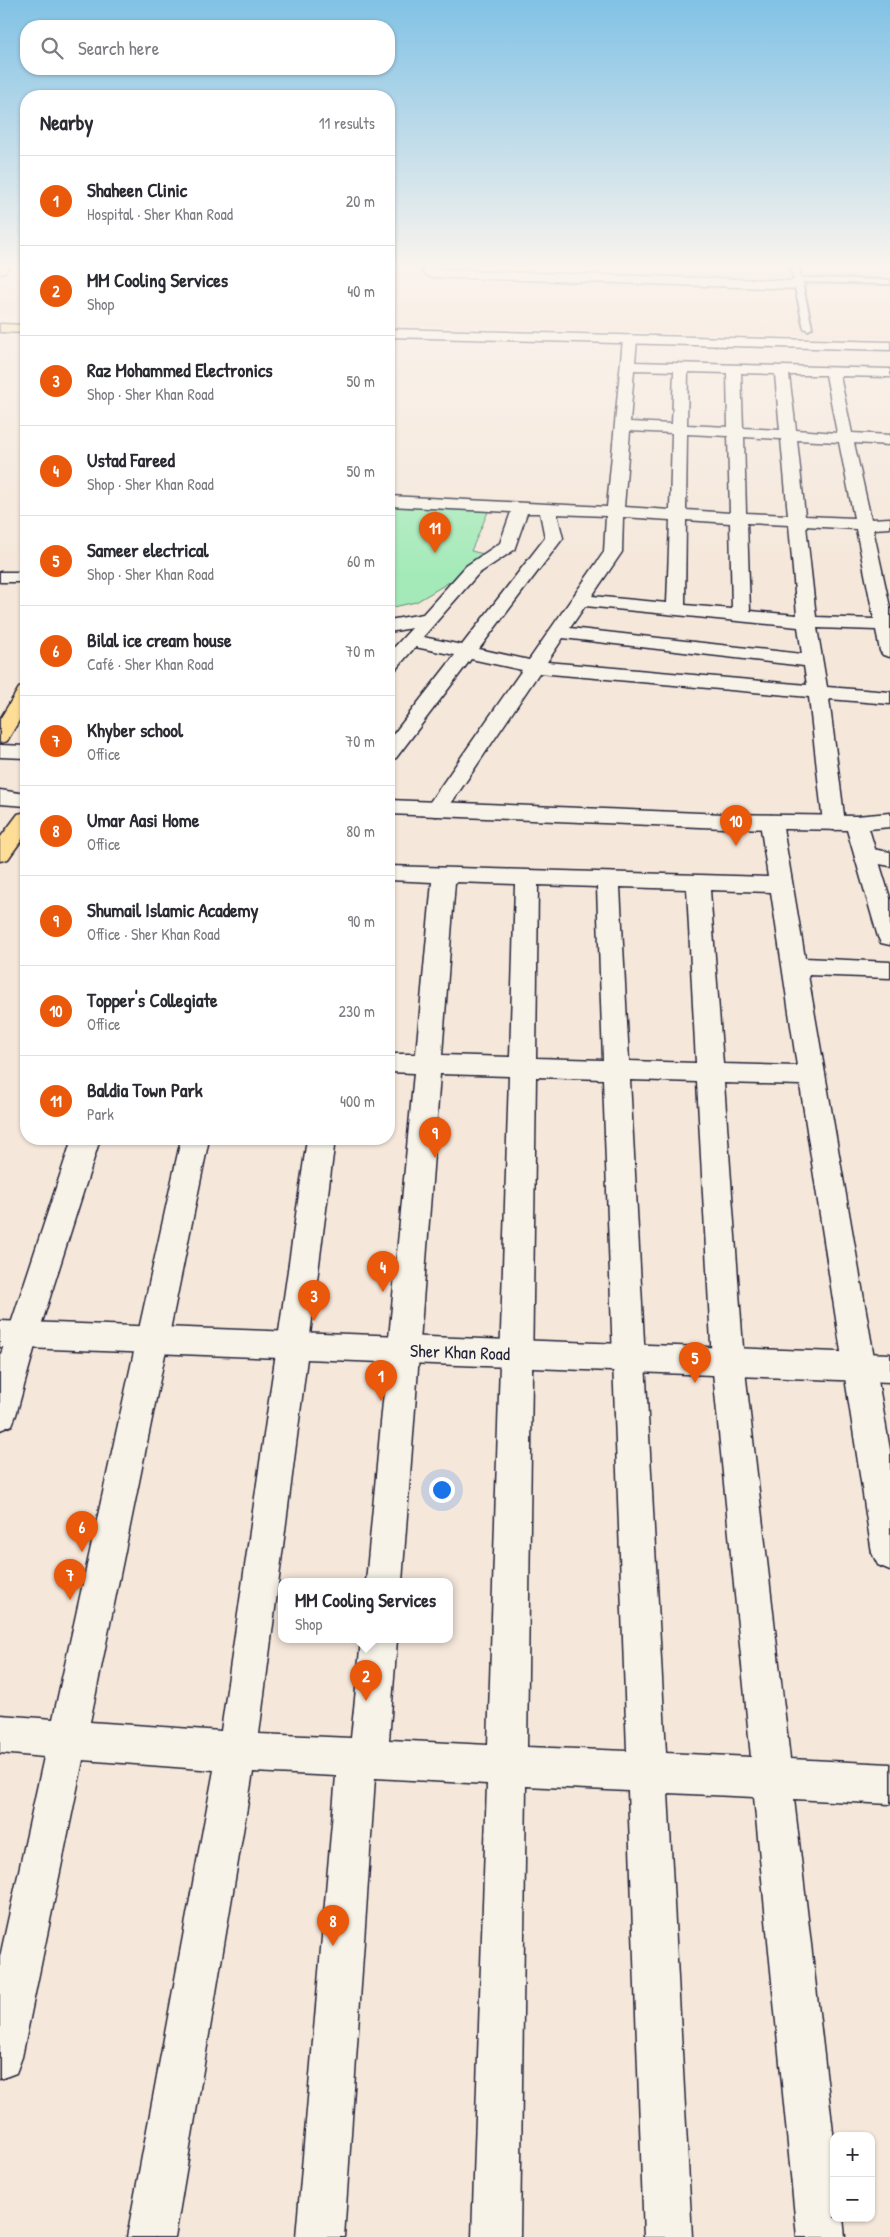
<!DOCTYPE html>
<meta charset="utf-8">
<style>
body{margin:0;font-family:"Patrick Hand",sans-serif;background:#f7f7f7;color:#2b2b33}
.controls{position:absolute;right:15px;bottom:15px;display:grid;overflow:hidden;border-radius:10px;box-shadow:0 1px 4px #0004}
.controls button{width:45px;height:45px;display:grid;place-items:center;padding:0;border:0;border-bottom:1px solid #e1e1e2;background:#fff;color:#2b2b33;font:25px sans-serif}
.you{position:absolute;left:441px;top:1489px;width:18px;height:18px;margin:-12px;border:4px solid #fff;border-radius:50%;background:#1a73e8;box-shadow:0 0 0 8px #1a73e833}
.badge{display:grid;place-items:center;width:32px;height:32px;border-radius:50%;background:#ea580c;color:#fff;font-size:16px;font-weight:700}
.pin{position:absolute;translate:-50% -41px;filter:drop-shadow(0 1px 2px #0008)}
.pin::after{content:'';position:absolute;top:26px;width:18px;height:15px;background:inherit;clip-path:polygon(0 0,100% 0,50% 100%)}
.popup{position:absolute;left:278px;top:1578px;width:175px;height:65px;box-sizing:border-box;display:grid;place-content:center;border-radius:10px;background:#fff;filter:drop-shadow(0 1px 4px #0005);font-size:16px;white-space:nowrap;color:#7c7c81}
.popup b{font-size:19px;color:#2b2b33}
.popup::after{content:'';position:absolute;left:50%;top:100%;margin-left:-10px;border:10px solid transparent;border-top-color:#fff}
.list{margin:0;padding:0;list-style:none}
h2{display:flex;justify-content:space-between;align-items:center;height:65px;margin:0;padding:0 20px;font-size:21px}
h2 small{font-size:16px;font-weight:400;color:#7c7c81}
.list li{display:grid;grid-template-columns:32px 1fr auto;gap:15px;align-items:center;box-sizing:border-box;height:90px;padding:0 20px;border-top:1px solid #e1e1e2}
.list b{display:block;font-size:19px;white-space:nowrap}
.list p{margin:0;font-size:16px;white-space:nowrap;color:#7c7c81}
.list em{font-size:16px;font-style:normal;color:#7c7c81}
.icon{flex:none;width:28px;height:28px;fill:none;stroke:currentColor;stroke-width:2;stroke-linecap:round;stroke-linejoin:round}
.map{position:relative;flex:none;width:890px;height:2237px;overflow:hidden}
.search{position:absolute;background:#fff;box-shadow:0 1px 4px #0004;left:20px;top:20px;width:375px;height:55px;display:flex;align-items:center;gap:12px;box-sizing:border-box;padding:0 18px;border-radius:20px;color:#7c7c81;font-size:19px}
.panel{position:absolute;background:#fff;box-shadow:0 1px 4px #0004;left:20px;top:90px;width:375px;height:1055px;border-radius:20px}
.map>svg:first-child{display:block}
.built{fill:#f3d9c9}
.green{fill:#a3eab8;stroke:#62867a}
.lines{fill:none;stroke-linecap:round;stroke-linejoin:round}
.service-casing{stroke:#22223b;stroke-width:4}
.minor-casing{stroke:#22223b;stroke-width:3}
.tertiary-casing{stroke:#22223b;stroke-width:3}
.secondary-casing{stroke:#22223b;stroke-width:3}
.primary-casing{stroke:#22223b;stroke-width:3}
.service{fill:#f7f3e8;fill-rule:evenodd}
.minor{fill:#f7f3e8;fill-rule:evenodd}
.tertiary{fill:#f7f3e8;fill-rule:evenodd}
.secondary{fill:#f7f3e8;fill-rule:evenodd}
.primary{fill:#fedd96;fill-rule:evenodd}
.labels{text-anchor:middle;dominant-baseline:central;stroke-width:4.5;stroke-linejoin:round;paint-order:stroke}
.street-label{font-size:18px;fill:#22223b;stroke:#f7f3e8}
</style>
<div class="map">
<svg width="890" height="2237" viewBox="0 0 890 2237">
<rect width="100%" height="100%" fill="#f5e7da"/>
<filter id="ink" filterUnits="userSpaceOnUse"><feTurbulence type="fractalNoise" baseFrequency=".02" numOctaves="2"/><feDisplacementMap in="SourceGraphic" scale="10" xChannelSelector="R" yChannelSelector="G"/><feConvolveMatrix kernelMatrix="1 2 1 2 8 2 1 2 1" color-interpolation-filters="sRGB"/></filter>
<g filter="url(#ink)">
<path class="built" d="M19,264H26V315H0V285Z
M389,264H890V339L389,325Z"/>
<path class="green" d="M389,501L491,505L471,551L493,556L416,602L389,608Z"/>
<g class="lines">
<defs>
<path id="service" d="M790,264H798L801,278L890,280V284L802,282L812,328L808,330L804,328Z"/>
<path id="minor" d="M426,264H438L436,270L799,281L805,285L799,289L429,277L423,273Z
M630,335L637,339L635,362L890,369V377L840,376L852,433L890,435V445L854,443L871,519L890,518V528L873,529L890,607V657L883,655L880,651L876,630L817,628L827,687L890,692V704L829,699L845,823L842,828L834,830L826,828L823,823L809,697L539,673L444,814L436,816L428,814L425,809L522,670L471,659L396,758L389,760V740L455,655L415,647L396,669L389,671V653L412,628L389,632V620L423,614L466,566L500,543L511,512L389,506V496L607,507L623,339ZM634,370L674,371L672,424L630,422ZM688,372L727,373L728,427L687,425ZM741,373L775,374L780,430L743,428ZM789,375H826L837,433L796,430ZM630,431L672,433L670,510L624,507ZM687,434L728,436L730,513L686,510ZM744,437L781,439L788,515L746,513ZM797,440L839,442L854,518L805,516ZM527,513H540L545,538L462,645L423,637L478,574L514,550ZM557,514L606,516L604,552L529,660L479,649L563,538ZM623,517L670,520L667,603L592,596L622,552ZM686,520L730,523L732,609L685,605ZM747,523L789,525L797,615L750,611ZM806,526L856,529L874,619L816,617ZM585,606L798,627L802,654L570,628ZM563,638L804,666L807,685L547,662Z
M0,572H26V582H0Z
M771,815L779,817L782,822L805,958L890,962V978L808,975L890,1450V1570L878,1565L872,1553L800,1085L724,1083L744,1362L790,1759L890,1764V1804L794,1799L834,2141V2218H843L845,2237H797L754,1797L668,1793L692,2237H644L628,1791L526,1786L520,2237H472L487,1784L375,1778L344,2237H296L336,1776L253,1772L175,2237H127L214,1770L83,1760L22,2057L16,2073L0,2079V1957L44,1757L0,1753V1715L53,1719L181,1139H209L90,1722L221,1731L307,1139H335L259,1734L351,1738L361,1640H397L389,1740L488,1745L509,1076L440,1074L402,1582H366L414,1073L389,1072V1054H416L432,882L389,880V866L768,877L760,822L763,817ZM455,882L515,884L510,1057L442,1055ZM538,885L597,887L603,1060L536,1058ZM620,887L687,889L696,1063L629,1061ZM710,890L771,892L797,1066L723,1064ZM536,1077L603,1079L627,1751L527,1747ZM630,1080L697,1082L712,1362L751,1757L666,1753Z
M866,848L890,852V866L858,860L855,855L858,850Z
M72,1139H100L38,1335L16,1415L12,1425L0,1430V1357Z"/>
<path id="tertiary" d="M0,790L26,794V806L0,804Z
M389,800L724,814L856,816L890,813V827L869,829L890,898V945L881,943L878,937L847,830L724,828L389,814Z
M0,1321L890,1354V1382L0,1347Z"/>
<path id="secondary" d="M389,329L890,342V350L389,337Z
M0,745L26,746V758L0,757Z"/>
<path id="primary" d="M0,264H12L4,273L0,274Z
M0,324L26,325V333L0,332Z
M26,686V709L7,741L0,743V719L19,688Z
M26,812V834L8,859L0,861V838L18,814Z"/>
</defs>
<use href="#service" class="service-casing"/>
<use href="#minor" class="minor-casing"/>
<use href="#tertiary" class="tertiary-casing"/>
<use href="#secondary" class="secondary-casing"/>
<use href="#primary" class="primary-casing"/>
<use href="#service" class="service"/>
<use href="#minor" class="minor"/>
<use href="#tertiary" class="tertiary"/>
<use href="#secondary" class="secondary"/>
<use href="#primary" class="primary"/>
</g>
</g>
<linearGradient id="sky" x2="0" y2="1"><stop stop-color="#81c2e5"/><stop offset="0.46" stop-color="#faf4ee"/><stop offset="1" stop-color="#faf4ee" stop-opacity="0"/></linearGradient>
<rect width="890" height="577" fill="url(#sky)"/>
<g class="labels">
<g class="street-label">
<text transform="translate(460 1352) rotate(2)">Sher Khan Road</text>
</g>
</g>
</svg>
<div class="controls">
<button>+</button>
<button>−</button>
</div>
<div class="you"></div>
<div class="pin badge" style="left:381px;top:1401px">1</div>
<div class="pin badge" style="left:366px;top:1701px">2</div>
<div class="popup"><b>MM Cooling Services</b>Shop</div>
<div class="pin badge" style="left:314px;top:1321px">3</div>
<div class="pin badge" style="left:383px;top:1292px">4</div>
<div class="pin badge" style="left:695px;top:1383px">5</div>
<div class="pin badge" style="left:82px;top:1552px">6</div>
<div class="pin badge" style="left:70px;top:1600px">7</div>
<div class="pin badge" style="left:333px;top:1946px">8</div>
<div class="pin badge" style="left:435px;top:1158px">9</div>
<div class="pin badge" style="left:736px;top:846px">10</div>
<div class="pin badge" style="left:435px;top:553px">11</div>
<div class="search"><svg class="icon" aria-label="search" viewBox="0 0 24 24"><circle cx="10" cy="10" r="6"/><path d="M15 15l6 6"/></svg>Search here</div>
<section class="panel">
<h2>Nearby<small>11 results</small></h2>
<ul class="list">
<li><span class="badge">1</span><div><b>Shaheen Clinic</b><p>Hospital · Sher Khan Road</p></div><em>20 m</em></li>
<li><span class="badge">2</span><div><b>MM Cooling Services</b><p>Shop</p></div><em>40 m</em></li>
<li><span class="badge">3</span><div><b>Raz Mohammed Electronics</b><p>Shop · Sher Khan Road</p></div><em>50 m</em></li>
<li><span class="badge">4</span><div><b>Ustad Fareed</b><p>Shop · Sher Khan Road</p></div><em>50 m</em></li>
<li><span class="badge">5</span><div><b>Sameer electrical</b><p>Shop · Sher Khan Road</p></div><em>60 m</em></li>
<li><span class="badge">6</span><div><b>Bilal ice cream house</b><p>Café · Sher Khan Road</p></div><em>70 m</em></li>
<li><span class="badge">7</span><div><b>Khyber school</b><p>Office</p></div><em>70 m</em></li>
<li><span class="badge">8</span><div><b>Umar Aasi Home</b><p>Office</p></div><em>80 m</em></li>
<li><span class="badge">9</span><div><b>Shumail Islamic Academy</b><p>Office · Sher Khan Road</p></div><em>90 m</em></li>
<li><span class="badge">10</span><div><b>Topper's Collegiate</b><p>Office</p></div><em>230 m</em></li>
<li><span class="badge">11</span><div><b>Baldia Town Park</b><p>Park</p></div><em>400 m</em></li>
</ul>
</section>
</div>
